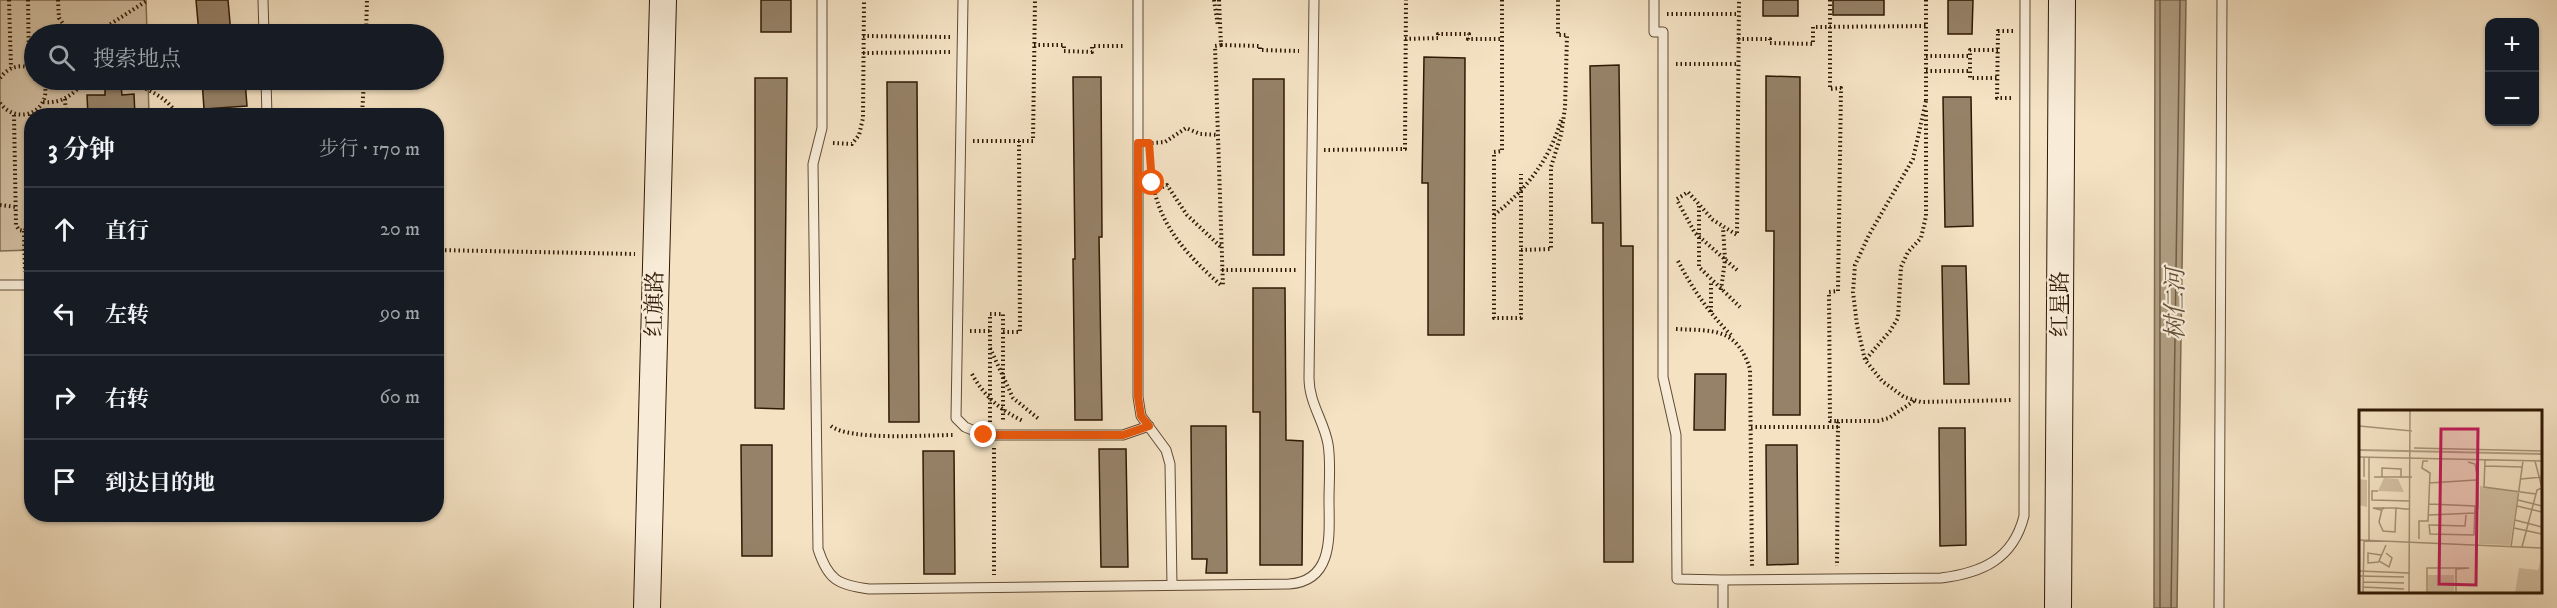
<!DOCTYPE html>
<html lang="zh">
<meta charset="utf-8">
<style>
body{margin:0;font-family:"IM FELL DW Pica","Noto Serif SC",serif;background:#20242c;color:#f1f3f6}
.controls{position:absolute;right:18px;top:18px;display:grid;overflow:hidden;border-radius:12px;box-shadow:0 2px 4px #0004}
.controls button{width:54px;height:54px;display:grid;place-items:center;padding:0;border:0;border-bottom:2px solid #363941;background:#171b24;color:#f1f3f6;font:30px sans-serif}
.stop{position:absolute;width:18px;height:18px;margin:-14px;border:4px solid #ea580c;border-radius:50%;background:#fff}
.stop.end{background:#ea580c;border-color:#fff;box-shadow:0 2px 6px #0008}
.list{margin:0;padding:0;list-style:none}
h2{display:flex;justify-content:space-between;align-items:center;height:78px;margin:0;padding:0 24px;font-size:26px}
h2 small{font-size:20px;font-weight:400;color:#9ea1a6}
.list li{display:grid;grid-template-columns:39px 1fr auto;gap:18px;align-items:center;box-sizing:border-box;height:84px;padding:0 24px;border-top:2px solid #363941}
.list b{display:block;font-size:22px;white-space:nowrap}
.list em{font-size:20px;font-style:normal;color:#9ea1a6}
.icon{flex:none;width:33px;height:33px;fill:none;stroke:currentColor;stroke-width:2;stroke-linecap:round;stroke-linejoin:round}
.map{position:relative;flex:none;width:2557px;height:608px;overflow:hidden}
.search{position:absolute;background:#171b24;box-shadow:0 2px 4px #0004;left:24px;top:24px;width:420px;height:66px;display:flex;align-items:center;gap:15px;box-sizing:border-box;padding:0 21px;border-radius:33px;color:#9ea1a6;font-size:22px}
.panel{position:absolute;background:#171b24;box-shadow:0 2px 4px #0004;left:24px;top:108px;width:420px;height:414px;border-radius:24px}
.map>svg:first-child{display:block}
.green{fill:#d3c0a3;stroke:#826c54;stroke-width:1.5}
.water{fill:#b19e82;stroke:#7d6950;stroke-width:1.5}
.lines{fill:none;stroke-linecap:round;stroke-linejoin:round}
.shore{stroke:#705c44;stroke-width:1.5}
.building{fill:#968268;stroke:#301905;stroke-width:1.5}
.lane-casing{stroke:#614b34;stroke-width:11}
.secondary-casing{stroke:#301905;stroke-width:28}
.path{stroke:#301905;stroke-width:4;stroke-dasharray:1.5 3;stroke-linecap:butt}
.lane{stroke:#f8ecd8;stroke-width:9}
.secondary{stroke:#f8ecd8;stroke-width:26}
.route{stroke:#ea580c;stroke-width:8}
.labels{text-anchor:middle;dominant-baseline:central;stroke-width:4.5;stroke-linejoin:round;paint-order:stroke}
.street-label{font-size:22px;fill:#301905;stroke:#f8ecd8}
.water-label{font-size:24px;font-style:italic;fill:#644e37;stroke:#f8ecd8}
.inset-road{fill:none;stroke:#a69277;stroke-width:1.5}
.view{fill:#c2185b;fill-opacity:0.15;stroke:#c2185b;stroke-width:3}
.inset-edge{fill:none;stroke:#301905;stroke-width:3}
</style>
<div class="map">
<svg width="2557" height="608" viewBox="0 0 2557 608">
<rect width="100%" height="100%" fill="#f4e2c3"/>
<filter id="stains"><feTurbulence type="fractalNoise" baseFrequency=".00333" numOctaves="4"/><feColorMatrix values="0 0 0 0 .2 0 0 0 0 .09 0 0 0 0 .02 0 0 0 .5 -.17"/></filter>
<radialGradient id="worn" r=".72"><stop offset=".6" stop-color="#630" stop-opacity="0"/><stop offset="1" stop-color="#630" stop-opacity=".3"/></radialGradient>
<path class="green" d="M0,0H146L147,34H34V80H148L149,115L32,116L31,250L0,251Z"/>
<path class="water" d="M2155,0H2186L2177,608H2154Z"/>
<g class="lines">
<path class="shore" d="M2160,608V0
M2171,608L2180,0"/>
</g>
<path class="building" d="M196,0H228L231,34H199Z
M761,0H791V32H761Z
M1763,0H1798V16H1763Z
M1833,0H1884V15H1833Z
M1948,0H1973L1972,34H1948Z
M1424,57L1465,58L1464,335H1428V183H1422Z
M1619,65L1621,246H1633V562H1604L1603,223H1592L1590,66Z
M1766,76L1800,77V415H1773L1774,231H1766Z
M1073,77H1101L1102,237H1099L1102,420H1075L1073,259H1075Z
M755,78H787L784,409L755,408Z
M1253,79H1284V255H1253Z
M202,80H245L247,106L204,109Z
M887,82H917L919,422H889Z
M121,86L122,95L134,94L135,116H88L87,95H105V87Z
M1943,97H1971L1973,226L1945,227Z
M1942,266H1966L1969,384H1944Z
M1253,288H1285L1286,440L1303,441L1302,565H1260V412H1253Z
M1695,374H1726L1725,430H1694Z
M1191,426H1226L1227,573H1206L1207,559H1192Z
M1939,428H1965L1966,545L1940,546Z
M741,445H772V556H742Z
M1766,445H1797L1798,564L1767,565Z
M1099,449H1126L1128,567H1101Z
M923,451H954L955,574H924Z"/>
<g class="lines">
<defs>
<path id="lane" d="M263,0L264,34
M822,0V128L813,164L818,549C828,580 838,585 869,589L1289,584C1335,581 1329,533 1329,500C1329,482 1331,462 1328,444C1324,421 1309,403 1309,378L1314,0
M963,0L956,418L965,427L984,435H1123L1149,426
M1138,0V397L1141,416L1166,450L1170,464L1172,585
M1654,0V32H1663V377L1676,435L1677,579L1723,580
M266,80L267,116
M0,285H32
M1723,608V580L1941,578C1981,573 2013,560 2024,516L2025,0
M2219,608L2222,0"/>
<path id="secondary" d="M647,608L663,0
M2058,608L2062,0"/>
</defs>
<use href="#lane" class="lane-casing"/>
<use href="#secondary" class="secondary-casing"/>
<path class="path" d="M9,0L11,68
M28,0L29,67
M58,0L59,18L70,34
M1214,0L1218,26
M1219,0L1221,45L1215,46L1223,287
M1502,0V151L1494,152V318H1521V174
M1830,0V89L1841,88L1838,291L1829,292L1830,421H1838L1837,566
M1926,0V101
M1667,14H1738
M106,27L107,34
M95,34L148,0
M366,34L367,0
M863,36L950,37
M1405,39L1438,38V34H1469L1468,39H1502
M1738,39H1770V43L1813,44V27L1926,26
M1034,45H1064V51L1092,52V46H1125
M1221,45L1260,46V50L1299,51
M1998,50H1970V78H1998
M863,53L950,52
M1926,56H1971
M1676,64H1738
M1926,71H1970
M0,78C9,66 22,63 34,70
M125,80C146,89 166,95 178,116
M2011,98H1997L1998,31H2013
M65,99L66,116
M1926,101L1913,159L1869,235L1855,265L1853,292L1857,325L1865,360L1882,381L1904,397L1921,402L2013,400
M43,102C63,104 73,94 86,80
M0,103C19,128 55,109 43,80
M14,115L16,225L19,230L24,231L30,225V114
M362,116L364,80
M973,141H1033L1035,0
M833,143L852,144L859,135L863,118L864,0
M1152,143L1165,142L1186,128L1200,134L1218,135
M1324,150L1405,149L1406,0
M1154,189C1162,229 1192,260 1222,286
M1154,191L1167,185L1187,215L1222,248
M1677,199L1688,192L1713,220L1737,235L1739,0
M1678,202L1695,233L1737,270
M0,205L16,207
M1699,206V267L1740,307
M1494,215C1526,190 1550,159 1561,120
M24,231L25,272
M436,250L635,254
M1521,250L1551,249V167L1561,135L1565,108L1567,35H1558V0
M1678,261C1692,288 1709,313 1731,335
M1222,270H1297
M1721,290L1725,260L1723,227
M1711,312V281
M1676,329C1714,331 1736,327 1750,369L1752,567
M970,331H990
M1003,332H1020L1019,141
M990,348L1013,398L1040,420
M1866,359L1890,331L1898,318L1901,267L1908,252L1921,238L1926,216V109
M972,374C984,396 1000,410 1023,421
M1837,421H1878L1889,418L1914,401
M990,422V314H1003V422
M831,426C850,441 927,435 953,435
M1751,427H1838
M994,448V575"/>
<use href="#lane" class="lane"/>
<use href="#secondary" class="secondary"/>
</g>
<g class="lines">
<path class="route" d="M984,435H1123L1149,426L1141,416L1138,397V143H1149L1152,183"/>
</g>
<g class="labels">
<g class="street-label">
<text transform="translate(655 304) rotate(-89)">红旗路</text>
<text transform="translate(2060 304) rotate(-90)">红星路</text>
</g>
<g class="water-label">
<text transform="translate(2176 304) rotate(-90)">树仁河</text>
</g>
</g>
<g transform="translate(2359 410)">
<rect width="183" height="183" fill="#f4e2c3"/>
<path d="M25,68L39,69L45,82L19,81ZM0,69L8,70V97L0,95ZM121,76L159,82L151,135L120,134ZM181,152L183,183H156L160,158L179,160ZM69,165H95V183H69Z" fill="#d3c0a3"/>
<path d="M0,39L183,43V45L0,41Z" fill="#b19e82"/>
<path class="inset-road" d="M0,16L53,21M55,38L183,41M0,47L183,51M5,47V67M126,50L125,77L177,84M176,51L183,78M109,52L116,54L119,70M126,56L163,57M15,67H53M23,67V58L42,59V67M162,69L183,67M70,73L117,70M19,81H13V90L51,91M159,90L183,96M70,94L116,96L115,125L71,124L70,114M158,96L183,102M37,98L36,122L24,121L20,112L23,99L26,98H37L46,99H51M119,99V70M22,100L14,98H25M70,105L116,103M156,110L183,117M71,115L106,116L107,105M155,118L183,124M60,129V111H69L71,63L63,58L64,51H69M0,130L183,138M10,130V47M152,137L164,51M163,137L178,80L183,78M27,143L33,148L30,157L20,151L27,135M20,152L9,153V143L22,145M97,159V183M0,161L50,163M0,166L45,167M4,172L45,173M4,177L45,179M4,183L5,130M50,183L51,0M68,183V158H110L97,159"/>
<path class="view" d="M82,19H119L117,175L80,174Z"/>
<rect width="183" height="183" class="inset-edge"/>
</g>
<rect width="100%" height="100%" filter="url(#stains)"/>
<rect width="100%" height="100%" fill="url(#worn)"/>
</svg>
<div class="controls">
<button>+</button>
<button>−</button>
</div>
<div class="stop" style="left:1152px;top:183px"></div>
<div class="stop end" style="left:984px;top:435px"></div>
<div class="search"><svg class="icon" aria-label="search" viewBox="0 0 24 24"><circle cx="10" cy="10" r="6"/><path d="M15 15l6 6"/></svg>搜索地点</div>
<section class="panel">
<h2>3 分钟<small>步行 · 170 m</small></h2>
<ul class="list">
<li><svg class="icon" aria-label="ahead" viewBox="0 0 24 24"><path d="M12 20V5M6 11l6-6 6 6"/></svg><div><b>直行</b></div><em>20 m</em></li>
<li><svg class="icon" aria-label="left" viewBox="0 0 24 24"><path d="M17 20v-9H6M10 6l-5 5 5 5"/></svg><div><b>左转</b></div><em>90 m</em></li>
<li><svg class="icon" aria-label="right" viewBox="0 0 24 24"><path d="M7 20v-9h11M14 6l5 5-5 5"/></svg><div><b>右转</b></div><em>60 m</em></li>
<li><svg class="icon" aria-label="arrive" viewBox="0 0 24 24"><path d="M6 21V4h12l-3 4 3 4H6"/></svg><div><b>到达目的地</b></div></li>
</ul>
</section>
</div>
